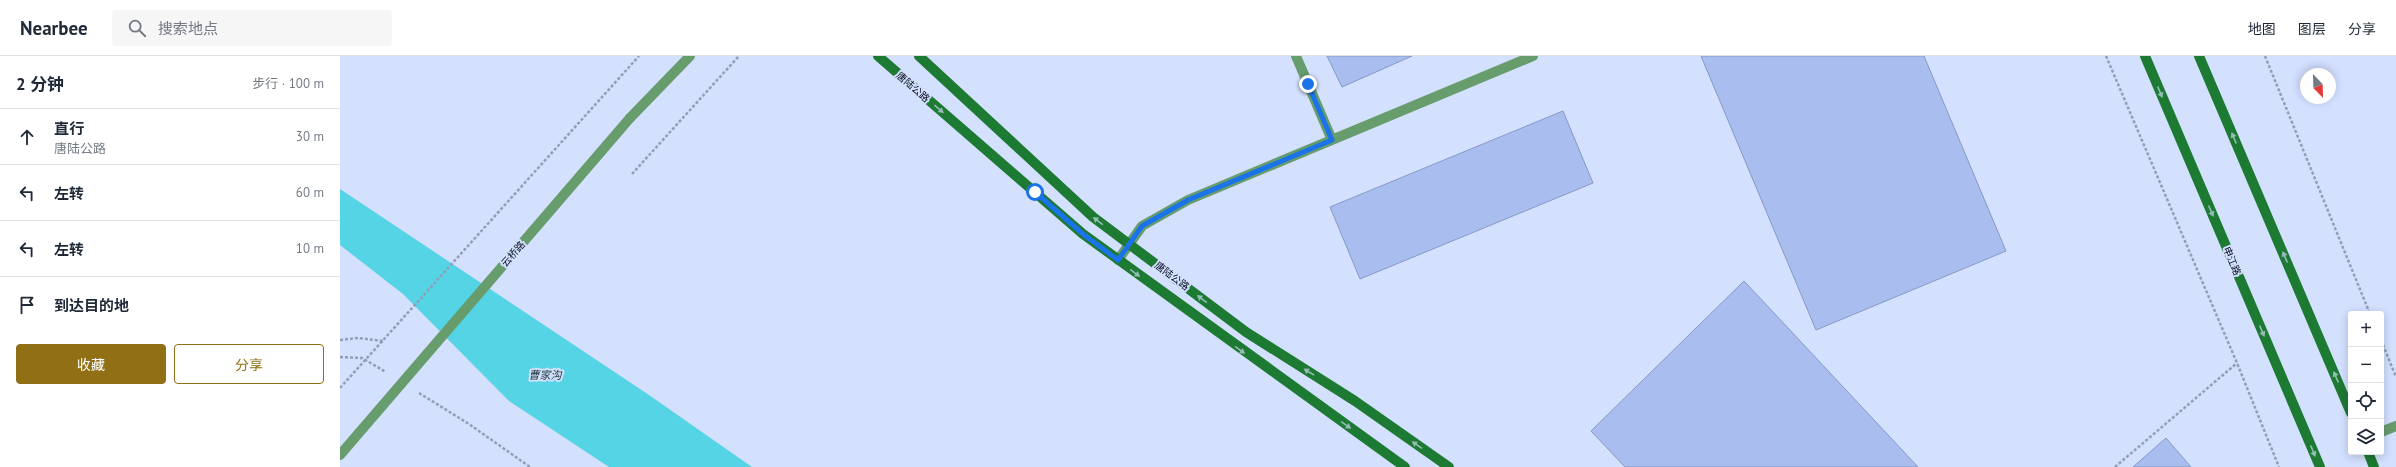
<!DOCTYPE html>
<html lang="zh">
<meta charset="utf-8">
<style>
body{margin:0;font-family:"PT Sans","Noto Sans SC",sans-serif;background:#f6f6f7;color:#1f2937}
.controls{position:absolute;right:12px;bottom:12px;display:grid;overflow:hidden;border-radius:4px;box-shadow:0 2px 10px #0003}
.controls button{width:36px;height:36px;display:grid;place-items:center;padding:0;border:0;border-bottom:1px solid #e0e1e3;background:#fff;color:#1f2937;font:20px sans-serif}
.compass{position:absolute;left:1960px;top:12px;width:36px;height:36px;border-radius:50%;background:#fff;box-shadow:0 2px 10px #0003;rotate:157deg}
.stop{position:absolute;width:12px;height:12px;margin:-9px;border:3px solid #1a73e8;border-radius:50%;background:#fff}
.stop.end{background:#1a73e8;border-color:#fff;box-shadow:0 1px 4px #0008}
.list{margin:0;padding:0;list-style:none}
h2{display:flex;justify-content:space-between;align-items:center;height:52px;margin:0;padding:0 16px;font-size:17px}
h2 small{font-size:13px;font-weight:400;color:#747a83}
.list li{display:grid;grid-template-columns:26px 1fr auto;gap:12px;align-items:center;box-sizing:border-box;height:56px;padding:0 16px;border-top:1px solid #e0e1e3}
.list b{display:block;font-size:15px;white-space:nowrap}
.list p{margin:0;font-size:13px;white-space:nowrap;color:#747a83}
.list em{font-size:13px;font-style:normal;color:#747a83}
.actions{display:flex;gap:8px;padding:12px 16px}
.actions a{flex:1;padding:9px 0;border:1px solid #906f15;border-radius:4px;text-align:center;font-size:14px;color:#906f15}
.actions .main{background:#906f15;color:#fff}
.icon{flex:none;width:22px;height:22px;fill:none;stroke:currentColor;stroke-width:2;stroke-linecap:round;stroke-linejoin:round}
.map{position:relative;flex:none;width:2056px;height:411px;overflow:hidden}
header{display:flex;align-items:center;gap:24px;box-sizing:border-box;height:56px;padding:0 20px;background:#fff;border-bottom:1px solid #e0e1e3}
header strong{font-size:19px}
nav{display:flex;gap:22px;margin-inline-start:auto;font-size:14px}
.search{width:280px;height:36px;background:#f6f6f7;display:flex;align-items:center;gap:10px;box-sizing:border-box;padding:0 14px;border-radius:4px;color:#747a83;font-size:15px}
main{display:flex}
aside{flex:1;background:#fff}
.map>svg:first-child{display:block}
.water{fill:#54d4e4}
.building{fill:#a9beee;stroke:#8598c7}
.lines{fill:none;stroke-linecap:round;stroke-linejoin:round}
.path{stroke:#939eb7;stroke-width:2.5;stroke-dasharray:3 2;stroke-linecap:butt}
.service{stroke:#679c6d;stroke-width:10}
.minor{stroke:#679c6d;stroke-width:10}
.secondary{stroke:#1d7a32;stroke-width:10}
.path-bridge{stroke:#939eb7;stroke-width:2.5;stroke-dasharray:3 2;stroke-linecap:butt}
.minor-bridge{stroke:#679c6d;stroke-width:10}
.oneway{fill:#93bcb7}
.route{stroke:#1a73e8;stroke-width:5}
.labels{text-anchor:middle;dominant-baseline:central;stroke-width:4;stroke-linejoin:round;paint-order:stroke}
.street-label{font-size:10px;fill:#060c1c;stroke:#d3e0fe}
.water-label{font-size:11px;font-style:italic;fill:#173236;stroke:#d3e0fe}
</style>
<header>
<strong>Nearbee</strong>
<div class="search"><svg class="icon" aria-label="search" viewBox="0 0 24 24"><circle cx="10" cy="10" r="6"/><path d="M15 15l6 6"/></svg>搜索地点</div>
<nav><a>地图</a><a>图层</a><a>分享</a></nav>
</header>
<main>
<aside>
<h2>2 分钟<small>步行 · 100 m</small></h2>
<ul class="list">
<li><svg class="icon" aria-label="ahead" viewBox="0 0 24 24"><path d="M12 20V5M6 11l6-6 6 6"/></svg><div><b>直行</b><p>唐陆公路</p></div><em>30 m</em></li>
<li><svg class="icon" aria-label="left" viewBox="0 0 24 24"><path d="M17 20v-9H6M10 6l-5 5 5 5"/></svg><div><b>左转</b></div><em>60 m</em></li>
<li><svg class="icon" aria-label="left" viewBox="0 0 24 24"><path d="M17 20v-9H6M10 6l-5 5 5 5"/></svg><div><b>左转</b></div><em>10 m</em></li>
<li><svg class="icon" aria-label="arrive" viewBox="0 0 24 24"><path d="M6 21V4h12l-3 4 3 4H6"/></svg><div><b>到达目的地</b></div></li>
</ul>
<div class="actions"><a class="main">收藏</a><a>分享</a></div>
</aside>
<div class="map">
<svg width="2056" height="411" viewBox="0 0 2056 411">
<rect width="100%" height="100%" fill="#d3e0fe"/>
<path class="water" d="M0,133L309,339L412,411H269L169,345L63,238L0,189Z"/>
<path class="building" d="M987,0H1072L1002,31Z
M1361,0H1584L1666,195L1476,274Z
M1223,55L1253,127L1020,223L990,151Z
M1404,225L1578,411H1285L1251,375Z
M1826,382L1851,411H1793Z"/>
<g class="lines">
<path class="path" d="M1766,0L1897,307L1939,411
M1925,0L2030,258
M292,118L399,0
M0,284L18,282L43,285
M2041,284L2056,321
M0,301L22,302L46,316
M79,337L129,368L190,411
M1775,411L1897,307"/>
<path class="service" d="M956,0L992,84
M778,204L802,170L848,144L1193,0"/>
<path class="minor" d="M290,62L350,0
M2041,376L2056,370"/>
<path class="secondary" d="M538,0L743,178L1065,411
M579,0L753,161L906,276L1015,345L1109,411
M1805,0L1980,411
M1859,0L2011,357
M2028,396L2034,411"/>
<path class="path-bridge" d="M0,332L299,0"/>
<path class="minor-bridge" d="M0,399L290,62"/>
</g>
<defs><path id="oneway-solid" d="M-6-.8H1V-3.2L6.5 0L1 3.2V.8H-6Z"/></defs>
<g class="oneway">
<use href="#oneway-solid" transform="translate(1820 36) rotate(67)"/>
<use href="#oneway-solid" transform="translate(599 53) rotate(41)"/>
<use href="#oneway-solid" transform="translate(1894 82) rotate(-113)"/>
<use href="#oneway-solid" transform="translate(1871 155) rotate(67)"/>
<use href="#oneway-solid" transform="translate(758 165) rotate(-143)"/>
<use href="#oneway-solid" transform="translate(1945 201) rotate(-113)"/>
<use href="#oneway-solid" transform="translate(795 217) rotate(36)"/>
<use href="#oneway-solid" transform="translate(862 243) rotate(-143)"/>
<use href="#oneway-solid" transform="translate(1922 275) rotate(67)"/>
<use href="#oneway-solid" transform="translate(900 294) rotate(36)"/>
<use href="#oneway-solid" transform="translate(969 316) rotate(-148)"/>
<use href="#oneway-solid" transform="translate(1996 321) rotate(-113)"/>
<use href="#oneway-solid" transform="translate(1006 369) rotate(35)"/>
<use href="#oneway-solid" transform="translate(1077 389) rotate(-145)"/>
<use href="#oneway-solid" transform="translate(1973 395) rotate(67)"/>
</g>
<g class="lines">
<path class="route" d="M695,136L743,178L778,204L802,170L848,144L992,84L968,28"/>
</g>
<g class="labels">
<g class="street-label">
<text transform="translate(573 31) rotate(41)">唐陆公路</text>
<text transform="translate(173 198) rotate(-49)">云桥路</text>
<text transform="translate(1892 205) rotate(67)">申江路</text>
<text transform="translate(832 220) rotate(37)">唐陆公路</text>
</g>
<g class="water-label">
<text x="205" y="319">曹家沟</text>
</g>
</g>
</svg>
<div class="controls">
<button>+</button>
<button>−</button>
<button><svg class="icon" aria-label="locate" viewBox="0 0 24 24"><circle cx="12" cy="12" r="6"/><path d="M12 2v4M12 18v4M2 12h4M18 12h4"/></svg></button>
<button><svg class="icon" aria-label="layers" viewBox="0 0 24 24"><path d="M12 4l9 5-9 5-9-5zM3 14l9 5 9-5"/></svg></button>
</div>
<svg class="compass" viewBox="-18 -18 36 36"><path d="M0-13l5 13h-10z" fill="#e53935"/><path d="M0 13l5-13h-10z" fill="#747a83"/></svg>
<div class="stop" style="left:695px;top:136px"></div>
<div class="stop end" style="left:968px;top:28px"></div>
</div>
</main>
